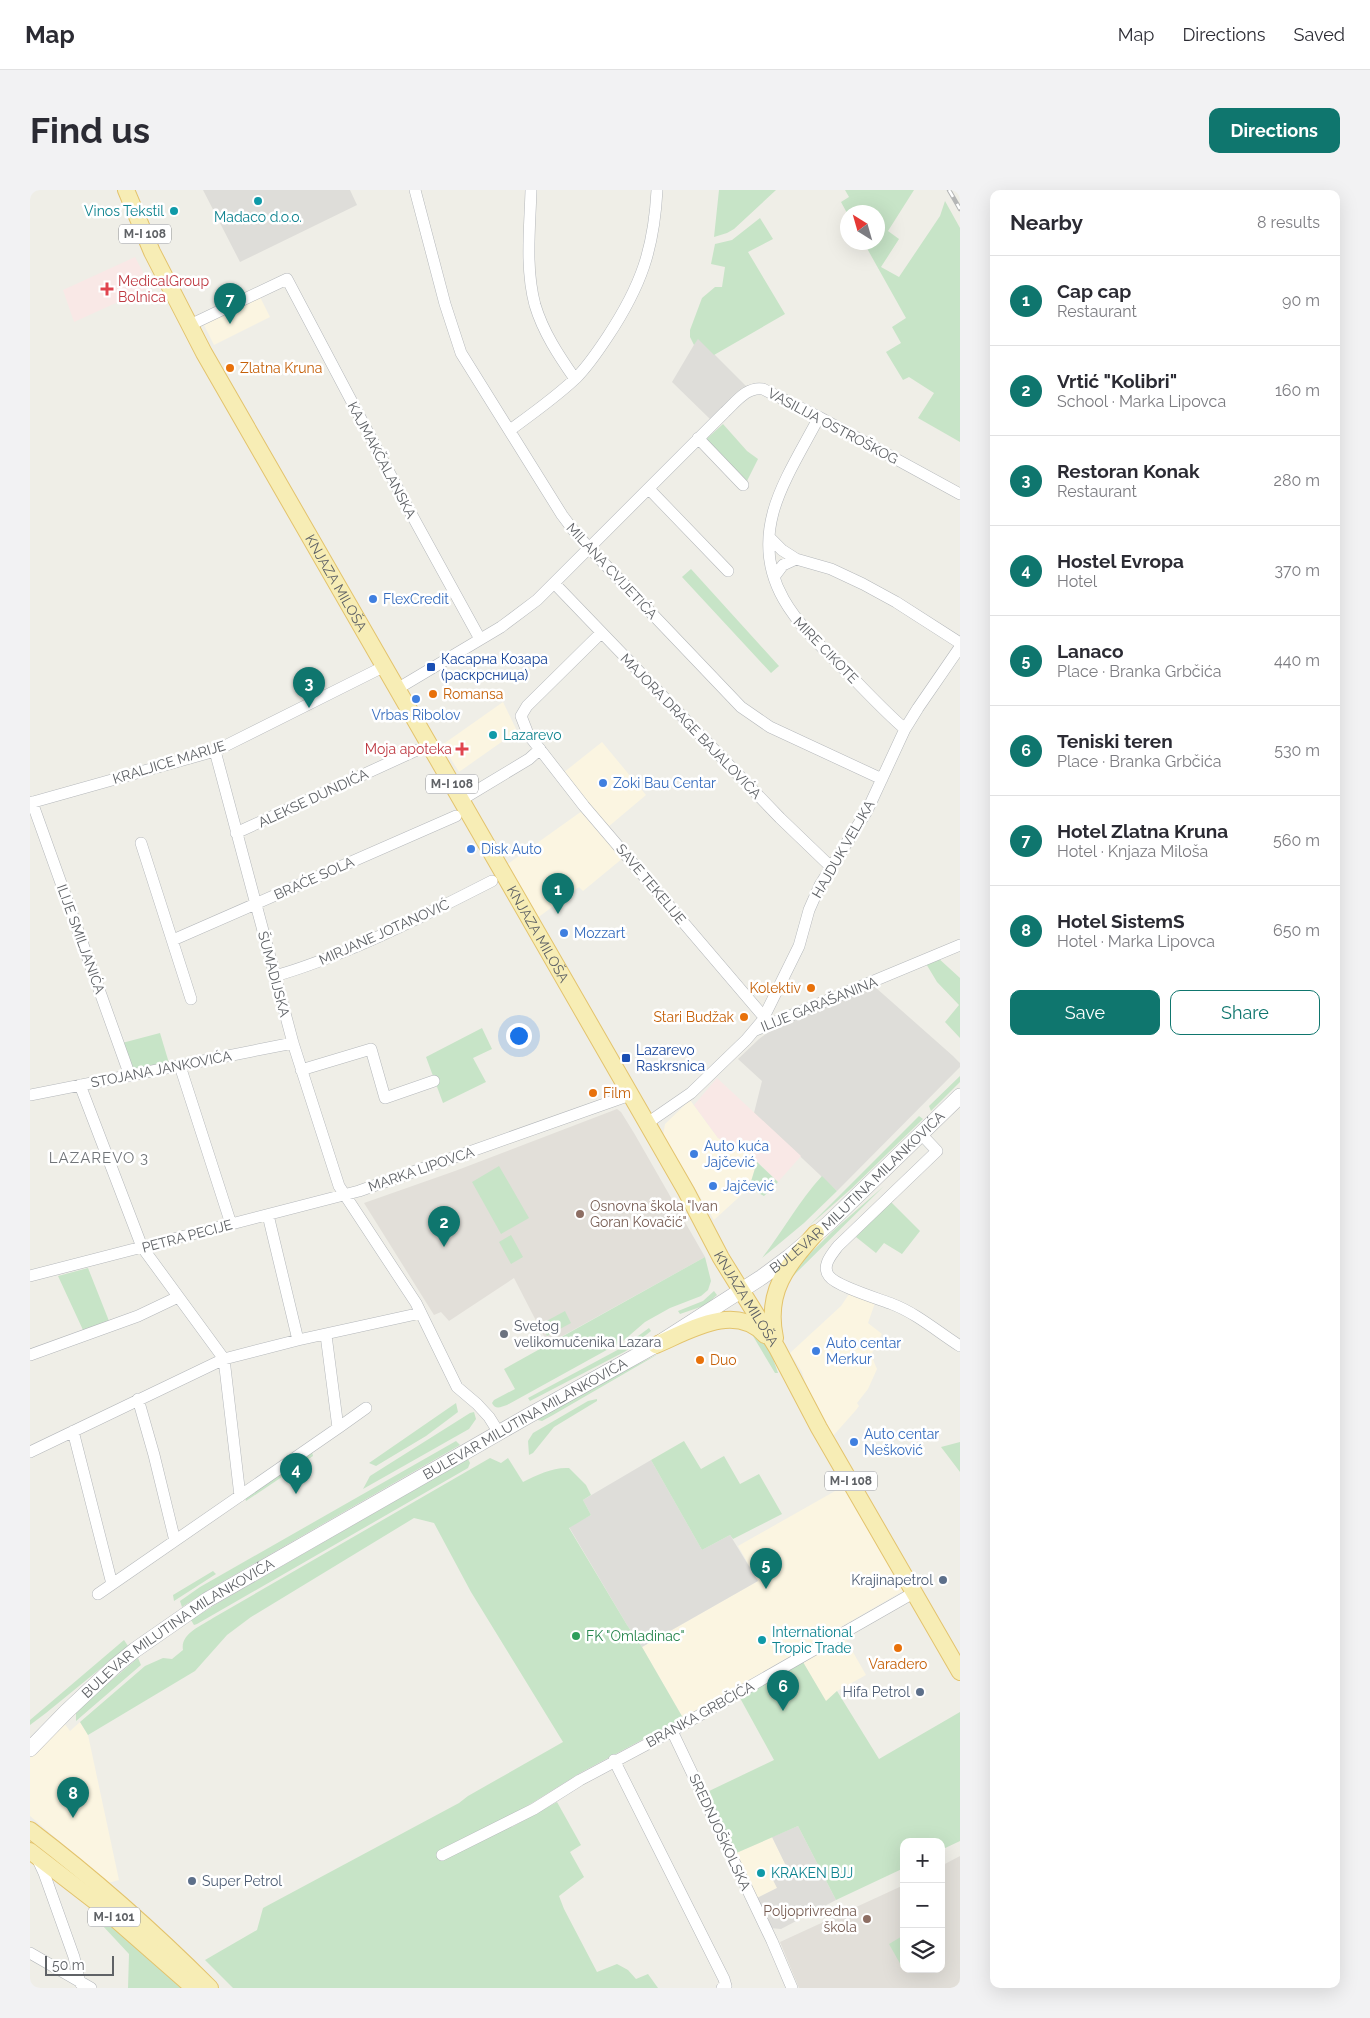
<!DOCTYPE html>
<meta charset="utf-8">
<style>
body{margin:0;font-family:Raleway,sans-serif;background:#f2f2f3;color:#2b2b33}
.controls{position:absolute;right:15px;bottom:15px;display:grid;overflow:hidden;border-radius:10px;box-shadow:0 5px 20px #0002}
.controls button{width:45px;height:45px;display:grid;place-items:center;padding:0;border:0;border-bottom:1px solid #e1e1e2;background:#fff;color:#2b2b33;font:25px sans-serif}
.compass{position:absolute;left:810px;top:15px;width:45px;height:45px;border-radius:50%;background:#fff;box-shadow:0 5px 20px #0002;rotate:323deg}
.scale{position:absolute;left:15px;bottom:12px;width:69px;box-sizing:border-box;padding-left:5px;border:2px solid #5f6266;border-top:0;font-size:14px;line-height:18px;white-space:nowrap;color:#5f6266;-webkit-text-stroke:4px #fff;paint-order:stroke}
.you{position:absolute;left:488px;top:845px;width:18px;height:18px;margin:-12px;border:4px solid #fff;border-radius:50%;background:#1a73e8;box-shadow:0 0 0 8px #1a73e833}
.badge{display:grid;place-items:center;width:32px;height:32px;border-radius:50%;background:#0f766e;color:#fff;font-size:16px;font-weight:700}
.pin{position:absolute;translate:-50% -41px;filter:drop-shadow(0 1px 2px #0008)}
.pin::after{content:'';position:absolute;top:26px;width:18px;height:15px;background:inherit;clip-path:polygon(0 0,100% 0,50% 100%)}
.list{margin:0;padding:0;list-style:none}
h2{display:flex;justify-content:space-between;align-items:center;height:65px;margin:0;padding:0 20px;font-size:21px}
h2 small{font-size:16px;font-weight:400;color:#7c7c81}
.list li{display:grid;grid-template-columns:32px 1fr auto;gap:15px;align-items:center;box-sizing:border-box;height:90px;padding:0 20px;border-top:1px solid #e1e1e2}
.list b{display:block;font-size:19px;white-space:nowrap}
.list p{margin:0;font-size:16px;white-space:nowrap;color:#7c7c81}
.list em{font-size:16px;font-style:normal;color:#7c7c81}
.actions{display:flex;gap:10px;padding:15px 20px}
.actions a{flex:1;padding:11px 0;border:1px solid #0f766e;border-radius:10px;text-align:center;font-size:18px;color:#0f766e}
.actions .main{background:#0f766e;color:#fff}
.icon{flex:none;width:28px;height:28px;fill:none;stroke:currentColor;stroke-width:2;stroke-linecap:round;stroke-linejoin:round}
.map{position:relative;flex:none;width:930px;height:1798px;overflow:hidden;border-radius:10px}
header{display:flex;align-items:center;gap:30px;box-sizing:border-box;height:70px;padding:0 25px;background:#fff;border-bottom:1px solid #e1e1e2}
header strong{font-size:24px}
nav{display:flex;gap:28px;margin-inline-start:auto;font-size:18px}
.intro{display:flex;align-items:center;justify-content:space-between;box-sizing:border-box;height:120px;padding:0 30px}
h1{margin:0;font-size:35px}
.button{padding:12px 22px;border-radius:10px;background:#0f766e;color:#fff;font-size:18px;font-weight:700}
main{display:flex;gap:30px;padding:0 30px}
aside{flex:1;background:#fff;border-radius:10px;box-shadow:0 5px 20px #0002}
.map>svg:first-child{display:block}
.commercial{fill:#fbf5e1}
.industrial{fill:#deddd9}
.education{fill:#e2dfd9}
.medical{fill:#f9e8e6}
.green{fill:#c7e4c7}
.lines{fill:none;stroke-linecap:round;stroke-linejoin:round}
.street-casing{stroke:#b4b7ba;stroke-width:12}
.secondary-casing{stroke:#b4b6ba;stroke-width:16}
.primary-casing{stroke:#e3c36d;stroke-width:18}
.street{stroke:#fff;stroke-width:11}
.secondary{stroke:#fff;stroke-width:15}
.primary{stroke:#f7edb5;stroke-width:16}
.rail-casing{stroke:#b5b6b6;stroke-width:4.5}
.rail{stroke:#fff;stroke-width:2.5;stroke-dasharray:8;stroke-linecap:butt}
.culture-dot{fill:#0f9aa8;stroke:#fff;stroke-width:2}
.health-dot{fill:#e0444e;stroke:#fff;stroke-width:2}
.food-dot{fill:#e8710a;stroke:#fff;stroke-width:2}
.shop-dot{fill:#3f7fe0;stroke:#fff;stroke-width:2}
.transit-dot{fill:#1a4fb4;stroke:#fff;stroke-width:2}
.education-dot{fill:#8d6e63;stroke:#fff;stroke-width:2}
.worship-dot{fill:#6b7280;stroke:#fff;stroke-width:2}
.service-dot{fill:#5c6f8a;stroke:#fff;stroke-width:2}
.leisure-dot{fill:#2e9e5b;stroke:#fff;stroke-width:2}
.labels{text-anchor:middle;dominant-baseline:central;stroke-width:5;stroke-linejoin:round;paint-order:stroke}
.shield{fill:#fff;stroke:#8f9194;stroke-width:1}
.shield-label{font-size:12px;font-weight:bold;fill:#5f6266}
.culture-label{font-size:14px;fill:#0d838f;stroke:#fff;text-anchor:start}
.health-label{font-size:14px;fill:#be3a42;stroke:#fff;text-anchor:start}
.food-label{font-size:14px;fill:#c56008;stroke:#fff;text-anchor:start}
.street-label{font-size:14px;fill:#5f6266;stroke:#fff}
.shop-label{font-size:14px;fill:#366cbe;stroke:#fff;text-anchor:start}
.transit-label{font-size:14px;fill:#164399;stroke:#fff;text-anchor:start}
.education-label{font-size:14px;fill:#785e54;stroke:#fff;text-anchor:start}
.worship-label{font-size:14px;fill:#5b616d;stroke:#fff;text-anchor:start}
.service-label{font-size:14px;fill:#4e5e75;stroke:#fff;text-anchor:end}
.leisure-label{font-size:14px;fill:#27864d;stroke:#fff;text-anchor:start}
.neighbourhood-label{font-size:15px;letter-spacing:1px;fill:#707478;stroke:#fff}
</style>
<header>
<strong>Map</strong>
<nav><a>Map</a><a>Directions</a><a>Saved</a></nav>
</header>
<div class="intro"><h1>Find us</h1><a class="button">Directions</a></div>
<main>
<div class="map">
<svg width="930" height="1798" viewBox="0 0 930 1798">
<rect width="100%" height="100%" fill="#efeee7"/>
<path class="commercial" d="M230,107L240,127L184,155L174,135Z
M473,512L487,541L429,582L412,555Z
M572,552L616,605L578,637L533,583Z
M552,621L593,668L553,701L549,697L506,729L475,676Z
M660,910L688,948L719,963L727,972L719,998L684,1030L633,946L635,934Z
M821,1101L846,1110L838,1133L852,1144L841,1165L847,1179L838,1199L827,1213L829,1216L826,1220L803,1246L779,1204L772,1182L760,1163L811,1116Z
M814,1296L874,1398L873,1401L653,1528L612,1457L728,1391L708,1356Z
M815,1448L836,1485L807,1501L796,1512L773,1472Z
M50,1532L58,1545L89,1690L78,1693L0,1626V1564L34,1533L40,1541Z
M742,1647L758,1680L747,1698L727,1708L704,1664Z"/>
<path class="industrial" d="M173,0H320L327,15L210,72Z
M668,148L717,197L680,229L642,192Z
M845,797L923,866L930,873V877L807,1001L724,923L732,891L708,869L729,849L740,841Z
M621,1270L672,1360L700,1345L728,1391L612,1457L597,1435L539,1337L561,1325L553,1310Z
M768,1636L806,1710L751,1739L740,1738L727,1708L747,1698L742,1688L758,1680L742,1647Z"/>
<path class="education" d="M587,919L591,922L604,943L675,1067L518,1154L484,1088L419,1131L411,1122L404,1125L334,1013L425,981Z
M930,1666V1798H769L750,1752L874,1695V1779H911V1676Z"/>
<path class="medical" d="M105,67L121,97L44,132L33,100Z
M687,888L771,966L748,992L719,963L688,948L664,915Z"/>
<path class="green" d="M689,0H746L704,39L697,43L684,47Z
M815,0H884L858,41L869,49L851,77L869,87L910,26L915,11L930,38V252L888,228L904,203L879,187L873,190L856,162L871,153L862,137L876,128L834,53L848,52V22L817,23L811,12L819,7Z
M730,28L743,49L718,62L755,124L684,165L668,149L664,155L660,147V140L672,108L685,97H692L695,77L681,74L685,54L702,50Z
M693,234L717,261L728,269L715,295L672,253Z
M661,379L749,476L741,483L652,387Z
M907,767L930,788V848L915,832L929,815L907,792L895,772Z
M452,838L462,859L443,868L456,892L413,913L396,867Z
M130,843L139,873L103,880L92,853Z
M930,886V892L901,921L899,916Z
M889,926L893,929L822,998L779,1036Z
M727,972L748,992L734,1006L719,998Z
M469,976L499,1028L471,1044L442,992Z
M792,986L807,1001L774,1033L732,1068C753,1041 769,1011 792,986Z
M854,996L766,1083L760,1090L759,1084L804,1040Z
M860,1011L890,1041L872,1064L854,1053L846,1063L826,1047Z
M481,1045L493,1067L481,1074L469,1052Z
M675,1067L681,1091L678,1100L671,1106L640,1118L615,1132L593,1151L477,1215C471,1217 465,1220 462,1213L464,1210L485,1199L474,1179Z
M58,1078L79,1131L53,1140L28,1086Z
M684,1101L687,1105L676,1115L650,1124L648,1121L673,1111Z
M535,1121L541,1133L517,1146L511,1134Z
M619,1138L621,1141L596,1161L500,1211L498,1208L593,1157Z
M725,1140L740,1160L748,1183H745L720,1141Z
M630,1163L523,1225L512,1231L508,1230L507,1228L550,1203Z
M567,1209V1211L524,1237L503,1263L499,1265L498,1251L503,1243L558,1211Z
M426,1213L428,1222L396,1246L346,1276L339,1273Z
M444,1222L446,1229L439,1239L333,1299L340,1286L440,1223Z
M426,1251L430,1255L180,1399L152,1417L150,1411L170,1397Z
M654,1251L671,1279L694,1266L710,1294L729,1284L752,1324L703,1349L700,1345L672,1360L621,1270Z
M930,1252V1282L911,1257Z
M282,1262L283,1266L216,1311L215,1307Z
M460,1268L471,1273L478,1268L493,1292C507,1285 523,1277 539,1278L556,1295L561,1305L553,1310L561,1325L539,1338L597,1435L612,1457L653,1528L550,1583L478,1628L482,1637L527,1612L551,1655L540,1662L554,1687L529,1706L534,1719L567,1782L587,1774L598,1780L606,1789L618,1784L628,1798H203L175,1770L227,1740L233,1718L429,1613L438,1606L533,1552L441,1402L404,1333L384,1328L221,1427L197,1445L165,1481L58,1545L50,1532L115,1476L133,1468L142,1469L153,1460C150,1444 171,1436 183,1428Z
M438,1269L440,1273L438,1278L167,1434L164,1435L161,1430L188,1413Z
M183,1381L186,1384L144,1411L143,1405Z
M94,1450L98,1456L16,1523L0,1535V1530Z
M108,1468L111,1475L46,1531V1520Z
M773,1472L796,1511L807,1501L849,1569L930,1522V1651L911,1660V1652H874V1678L806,1710L768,1636L704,1664L677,1602L744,1570L710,1508Z
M71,1727L151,1798H98L99,1764L72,1735Z
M874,1745V1776L872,1777L859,1754Z"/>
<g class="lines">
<defs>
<path id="street" d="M385,0L415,114L431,163L532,325L547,345L711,517L740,537L852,589
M501,0C500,37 495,78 505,115C513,142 529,166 545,189
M160,135L257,89L378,318L450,449
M789,227C774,256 751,292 743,323C724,394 770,436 815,480C835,500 854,521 875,539
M480,240C502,224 526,207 546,188C559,175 568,161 578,146C611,96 624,59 627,0
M668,248L713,295
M619,299L698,381
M739,347L752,360L766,369L801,379L833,394L866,412L930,453
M744,387L753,375L766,369
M524,393L750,628L801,677
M571,443L497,516L491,526L498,544L554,616L734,827
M367,499L471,437L507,410L695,222C705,213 717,196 733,199L789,227L930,304
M185,561L263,853L309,996L386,1113L427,1197L447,1214L459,1227L469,1243
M431,610L499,569L510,559
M2,612L100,886
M0,613L185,561L353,477
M206,643L387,560
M111,653L161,809
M143,750L426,626
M244,786C268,780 290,771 313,762C364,741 413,716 462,691
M726,840L930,755
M150,876L201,1034
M271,880L341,859L355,908L404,891
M50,895L112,1057L194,1169L210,1306
M0,905L263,853
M616,934L661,903L716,850L732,831L769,756L779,720L790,695L837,621L875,539L888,518L930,457
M892,945L907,961L808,1056C802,1064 791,1076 799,1086C806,1096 849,1109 862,1114C886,1123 908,1142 930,1156
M238,1025L268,1150
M0,1086L329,1001L600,905
M0,1165L108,1126L148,1107
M108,1209L124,1265L145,1351
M308,1238L336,1218
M43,1241L82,1394
M0,1262L194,1169L268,1150L391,1123
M68,1404L308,1238L296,1145
M642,1541L742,1751L762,1798
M584,1570L694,1789L696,1796L692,1798
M412,1665L504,1619L550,1590L642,1541L885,1402
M8,1670L14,1683L44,1767L50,1793
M0,1763L61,1798"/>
<g id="secondary">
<path id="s1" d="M0,1559L36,1522L84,1477L105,1460L177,1410L498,1226L626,1155L732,1087L759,1067L799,1033L930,906"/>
</g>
<g id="primary">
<path id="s2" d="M96,0L122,62L174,163L656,1001L691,1068L747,1158L789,1238L930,1482"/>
<path d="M745,1148C735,1101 757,1076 786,1043"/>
<path d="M626,1155C659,1141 705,1112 735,1145"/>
<path d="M0,1640C63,1688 124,1742 180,1798"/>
<path d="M0,1661L66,1712L164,1798"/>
</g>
</defs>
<use href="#street" class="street-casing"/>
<use href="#secondary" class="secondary-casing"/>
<use href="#primary" class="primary-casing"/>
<use href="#street" class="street"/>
<use href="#secondary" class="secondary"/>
<use href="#primary" class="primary"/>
<defs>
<path id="rail" d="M919,0L930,19"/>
</defs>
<use href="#rail" class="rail-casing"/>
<use href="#rail" class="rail"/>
</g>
<g class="culture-dot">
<circle cx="228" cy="11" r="5"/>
<circle cx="144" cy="21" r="5"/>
<circle cx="463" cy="545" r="5"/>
<circle cx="732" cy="1450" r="5"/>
<circle cx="731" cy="1683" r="5"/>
</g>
<g class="health-dot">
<path d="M74.5 91.5h5v5h5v5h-5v5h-5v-5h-5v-5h5z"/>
<path d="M429.5 551.5h5v5h5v5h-5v5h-5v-5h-5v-5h5z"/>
</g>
<g class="food-dot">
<circle cx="200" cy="178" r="5"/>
<circle cx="403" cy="504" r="5"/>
<circle cx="781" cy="798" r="5"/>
<circle cx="714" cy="827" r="5"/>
<circle cx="563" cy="903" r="5"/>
<circle cx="670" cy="1170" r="5"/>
<circle cx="868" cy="1458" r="5"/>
</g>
<g class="shop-dot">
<circle cx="343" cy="409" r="5"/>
<circle cx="386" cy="509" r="5"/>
<circle cx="573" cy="593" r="5"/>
<circle cx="441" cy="659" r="5"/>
<circle cx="534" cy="743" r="5"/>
<circle cx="664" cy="964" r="5"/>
<circle cx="683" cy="996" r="5"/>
<circle cx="786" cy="1161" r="5"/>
<circle cx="824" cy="1252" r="5"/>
</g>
<g class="transit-dot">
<rect x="396" y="472" width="10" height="10" rx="2.5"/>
<rect x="591" y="863" width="10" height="10" rx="2.5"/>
</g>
<g class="education-dot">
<circle cx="550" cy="1024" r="5"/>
<circle cx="837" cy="1729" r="5"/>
</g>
<circle class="worship-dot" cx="474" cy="1144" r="5"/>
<g class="service-dot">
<circle cx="913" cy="1390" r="5"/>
<circle cx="890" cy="1502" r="5"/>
<circle cx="162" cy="1691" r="5"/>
</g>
<circle class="leisure-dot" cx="546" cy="1446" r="5"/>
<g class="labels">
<g class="shield">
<rect x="89" y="34.5" width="52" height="19" rx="4"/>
<rect x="396" y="584.5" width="52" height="19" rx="4"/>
<rect x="795" y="1281.5" width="52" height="19" rx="4"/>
<rect x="58" y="1717.5" width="52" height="19" rx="4"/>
</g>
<g class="shield-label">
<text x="115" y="44">M-I 108</text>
<text x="422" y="594">M-I 108</text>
<text x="821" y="1291">M-I 108</text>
<text x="84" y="1727">M-I 101</text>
</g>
<g class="culture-label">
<text x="134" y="21" text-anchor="end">Vinos Tekstil</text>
<text x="228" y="27" text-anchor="middle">Madaco d.o.o.</text>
<text x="473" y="545">Lazarevo</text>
<text x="742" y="1442">International<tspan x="742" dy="16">Tropic Trade</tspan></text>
<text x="741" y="1683">KRAKEN BJJ</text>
</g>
<g class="health-label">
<text x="88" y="91">MedicalGroup<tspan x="88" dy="16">Bolnica</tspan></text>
<text x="422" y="559" text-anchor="end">Moja apoteka</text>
</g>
<g class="food-label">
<text x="210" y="178">Zlatna Kruna</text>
<text x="413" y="504">Romansa</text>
<text x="771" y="798" text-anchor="end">Kolektiv</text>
<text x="704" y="827" text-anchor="end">Stari Budžak</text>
<text x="573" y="903">Film</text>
<text x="680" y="1170">Duo</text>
<text x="868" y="1474" text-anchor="middle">Varadero</text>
</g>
<g class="street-label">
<text transform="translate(803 236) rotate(28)">VASILIJA OSTROŠKOG</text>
<text transform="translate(352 270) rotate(62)">KAJMAKČALANSKA</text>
<text transform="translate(582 381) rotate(47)">MILANA CVIJETIĆA</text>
<text stroke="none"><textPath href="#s2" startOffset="446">KNJAZA MILOŠA</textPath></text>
<text transform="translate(796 460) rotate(46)">MIRE CIKOTE</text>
<text transform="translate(661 536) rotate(46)">MAJORA DRAGE BAJALOVIĆA</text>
<text transform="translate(139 572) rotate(-17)">KRALJICE MARIJE</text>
<text transform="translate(283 608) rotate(-25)">ALEKSE DUNDIĆA</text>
<text transform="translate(813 659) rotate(-60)">HAJDUK VELJKA</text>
<text transform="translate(284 688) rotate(-24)">BRAĆE SOLA</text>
<text transform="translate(621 694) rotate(50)">SAVE TEKELIJE</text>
<text transform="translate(354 742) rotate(-24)">MIRJANE JOTANOVIĆ</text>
<text stroke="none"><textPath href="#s2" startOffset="851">KNJAZA MILOŠA</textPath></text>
<text transform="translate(51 749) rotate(70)">ILIJE SMILJANIĆA</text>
<text transform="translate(244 784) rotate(75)">ŠUMADIJSKA</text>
<text transform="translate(789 814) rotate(-22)">ILIJE GARAŠANINA</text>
<text transform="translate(131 879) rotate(-11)">STOJANA JANKOVIĆA</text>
<text transform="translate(391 979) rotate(-19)">MARKA LIPOVCA</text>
<text stroke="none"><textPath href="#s1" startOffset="1002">BULEVAR MILUTINA MILANKOVIĆA</textPath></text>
<text transform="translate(157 1046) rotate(-15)">PETRA PECIJE</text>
<text stroke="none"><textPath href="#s2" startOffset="1271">KNJAZA MILOŠA</textPath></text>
<text stroke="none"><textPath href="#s1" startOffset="598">BULEVAR MILUTINA MILANKOVIĆA</textPath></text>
<text stroke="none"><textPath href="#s1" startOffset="192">BULEVAR MILUTINA MILANKOVIĆA</textPath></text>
<text transform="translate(670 1524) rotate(-29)">BRANKA GRBČIĆA</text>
<text transform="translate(690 1642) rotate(65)">SREDNJOŠKOLSKA</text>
</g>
<g class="shop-label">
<text x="353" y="409">FlexCredit</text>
<text x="386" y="525" text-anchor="middle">Vrbas Ribolov</text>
<text x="583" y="593">Zoki Bau Centar</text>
<text x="451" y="659">Disk Auto</text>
<text x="544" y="743">Mozzart</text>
<text x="674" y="956">Auto kuća<tspan x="674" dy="16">Jajčević</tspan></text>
<text x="693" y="996">Jajčević</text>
<text x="796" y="1153">Auto centar<tspan x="796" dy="16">Merkur</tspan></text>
<text x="834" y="1244">Auto centar<tspan x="834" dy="16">Nešković</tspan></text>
</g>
<g class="transit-label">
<text x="411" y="469">Касарна Козара<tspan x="411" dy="16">(раскрсница)</tspan></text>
<text x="606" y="860">Lazarevo<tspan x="606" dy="16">Raskrsnica</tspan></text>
</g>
<g class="education-label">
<text x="560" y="1016">Osnovna škola "Ivan<tspan x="560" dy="16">Goran Kovačić"</tspan></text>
<text x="827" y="1721" text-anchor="end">Poljoprivredna<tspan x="827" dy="16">škola</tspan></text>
</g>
<g class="worship-label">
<text x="484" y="1136">Svetog<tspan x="484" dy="16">velikomučenika Lazara</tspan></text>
</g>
<g class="service-label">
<text x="903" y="1390">Krajinapetrol</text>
<text x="880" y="1502">Hifa Petrol</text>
<text x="172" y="1691" text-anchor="start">Super Petrol</text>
</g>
<g class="leisure-label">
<text x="556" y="1446">FK "Omladinac"</text>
</g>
<g class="neighbourhood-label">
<text x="69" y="968">LAZAREVO 3</text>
</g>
</g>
</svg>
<div class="controls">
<button>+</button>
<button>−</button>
<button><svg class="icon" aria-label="layers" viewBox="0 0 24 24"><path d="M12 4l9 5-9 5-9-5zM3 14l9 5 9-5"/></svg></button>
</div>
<svg class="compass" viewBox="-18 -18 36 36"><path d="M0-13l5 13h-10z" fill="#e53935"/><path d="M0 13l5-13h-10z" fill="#7c7c81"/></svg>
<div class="scale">50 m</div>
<div class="you"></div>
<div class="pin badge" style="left:528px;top:724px">1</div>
<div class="pin badge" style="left:414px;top:1057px">2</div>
<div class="pin badge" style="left:279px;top:518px">3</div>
<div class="pin badge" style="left:266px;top:1304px">4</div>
<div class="pin badge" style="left:736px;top:1399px">5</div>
<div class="pin badge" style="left:753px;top:1521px">6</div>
<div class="pin badge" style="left:200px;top:134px">7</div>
<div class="pin badge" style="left:43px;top:1628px">8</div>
</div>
<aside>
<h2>Nearby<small>8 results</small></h2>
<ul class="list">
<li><span class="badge">1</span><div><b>Cap cap</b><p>Restaurant</p></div><em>90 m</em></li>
<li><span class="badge">2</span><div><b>Vrtić &quot;Kolibri&quot;</b><p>School · Marka Lipovca</p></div><em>160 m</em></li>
<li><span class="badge">3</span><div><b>Restoran Konak</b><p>Restaurant</p></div><em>280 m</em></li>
<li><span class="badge">4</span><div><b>Hostel Evropa</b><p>Hotel</p></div><em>370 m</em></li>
<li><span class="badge">5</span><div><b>Lanaco</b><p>Place · Branka Grbčića</p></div><em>440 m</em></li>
<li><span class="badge">6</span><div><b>Teniski teren</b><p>Place · Branka Grbčića</p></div><em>530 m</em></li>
<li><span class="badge">7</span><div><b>Hotel Zlatna Kruna</b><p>Hotel · Knjaza Miloša</p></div><em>560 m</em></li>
<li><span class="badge">8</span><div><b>Hotel SistemS</b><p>Hotel · Marka Lipovca</p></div><em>650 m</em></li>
</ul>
<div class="actions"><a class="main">Save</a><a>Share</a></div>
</aside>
</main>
